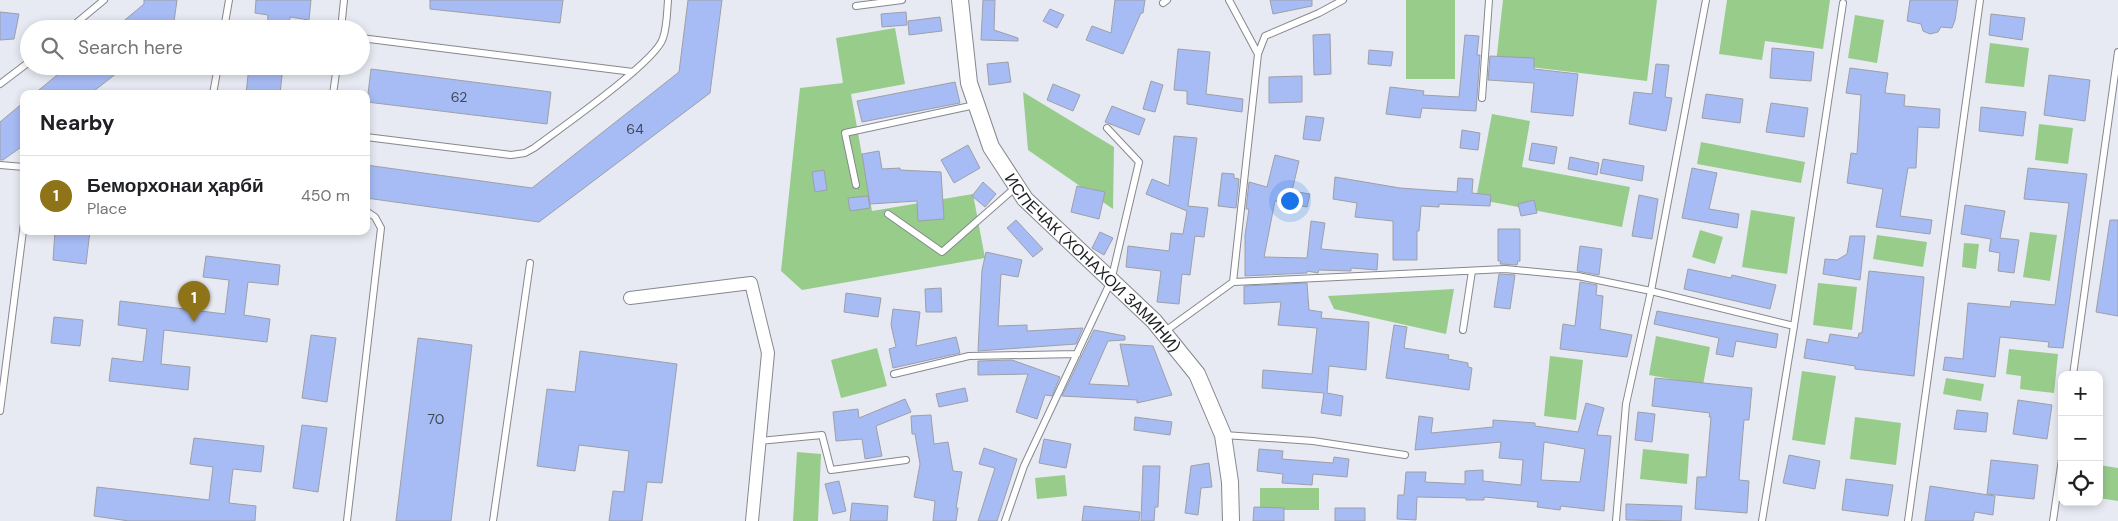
<!DOCTYPE html>
<meta charset="utf-8">
<style>
body{margin:0;font-family:"DM Sans",sans-serif;background:#f6f6f6;color:#202124}
.controls{position:absolute;right:15px;bottom:15px;display:grid;overflow:hidden;border-radius:10px;box-shadow:0 2px 8px #0003}
.controls button{width:45px;height:45px;display:grid;place-items:center;padding:0;border:0;border-bottom:1px solid #e0e0e0;background:#fff;color:#202124;font:25px sans-serif}
.you{position:absolute;left:1289px;top:200px;width:18px;height:18px;margin:-12px;border:4px solid #fff;border-radius:50%;background:#1a73e8;box-shadow:0 0 0 8px #1a73e833}
.badge{display:grid;place-items:center;width:32px;height:32px;border-radius:50%;background:#8f7318;color:#fff;font-size:16px;font-weight:700}
.pin{position:absolute;translate:-50% -41px;filter:drop-shadow(0 1px 2px #0008)}
.pin::after{content:'';position:absolute;top:26px;width:18px;height:15px;background:inherit;clip-path:polygon(0 0,100% 0,50% 100%)}
.list{margin:0;padding:0;list-style:none}
h2{display:flex;justify-content:space-between;align-items:center;height:65px;margin:0;padding:0 20px;font-size:21px}
h2 small{font-size:16px;font-weight:400;color:#757577}
.list li{display:grid;grid-template-columns:32px 1fr auto;gap:15px;align-items:center;box-sizing:border-box;height:80px;padding:0 20px;border-top:1px solid #e0e0e0}
.list b{display:block;font-size:19px;white-space:nowrap}
.list p{margin:0;font-size:16px;white-space:nowrap;color:#757577}
.list em{font-size:16px;font-style:normal;color:#757577}
.icon{flex:none;width:28px;height:28px;fill:none;stroke:currentColor;stroke-width:2;stroke-linecap:round;stroke-linejoin:round}
.map{position:relative;flex:none;width:2118px;height:521px;overflow:hidden}
.search{position:absolute;background:#fff;box-shadow:0 2px 8px #0003;left:20px;top:20px;width:350px;height:55px;display:flex;align-items:center;gap:12px;box-sizing:border-box;padding:0 18px;border-radius:28px;color:#757577;font-size:19px}
.panel{position:absolute;background:#fff;box-shadow:0 2px 8px #0003;left:20px;top:90px;width:350px;height:145px;border-radius:10px}
.map>svg:first-child{display:block}
.forest{fill:#98cc8b}
.building{fill:#a7bbf4;stroke:#9da0a7;fill-rule:evenodd}
.lines{fill:none;stroke-linecap:round;stroke-linejoin:round}
.service-casing{stroke:#86888f;stroke-width:8}
.minor-casing{stroke:#86888f;stroke-width:14}
.tertiary-casing{stroke:#86888f;stroke-width:18}
.service{stroke:#fff;stroke-width:6}
.minor{stroke:#fff;stroke-width:12}
.tertiary{stroke:#fff;stroke-width:16}
.labels{text-anchor:middle;dominant-baseline:central;stroke-width:5;stroke-linejoin:round;paint-order:stroke}
.number-label{font-size:14px;fill:#404656}
.street-label{font-size:16px;fill:#1e1f22;stroke:#e7eaf2}
</style>
<div class="map">
<svg width="2118" height="521" viewBox="0 0 2118 521">
<rect width="100%" height="100%" fill="#e7eaf2"/>
<path class="forest" d="M1406,0H1455V79H1406Z
M1503,0H1657L1647,81L1496,63Z
M1727,0H1830L1823,49L1765,41L1762,60L1719,54Z
M1855,15L1884,20L1877,63L1848,58Z
M895,28L905,84L851,94L872,211L973,194L985,258L802,290L781,271L800,88L843,83L836,38Z
M1990,43L2029,48L2024,87L1985,83Z
M1023,92L1114,147L1113,209L1028,150Z
M1492,114L1530,121L1522,167L1630,187L1622,227L1476,199Z
M2039,124L2073,128L2068,164L2035,160Z
M1701,142L1805,162L1801,183L1697,164Z
M1751,210L1795,217L1787,274L1742,267Z
M1700,230L1723,237L1715,264L1692,257Z
M2030,232L2057,235L2050,281L2023,277Z
M1877,235L1927,242L1923,267L1873,259Z
M1964,243L1979,244L1976,269L1962,267Z
M1818,283L1857,287L1852,330L1813,325Z
M1454,289L1446,334L1334,309L1328,296Z
M1656,336L1710,347L1703,385L1649,375Z
M877,348L887,386L841,398L831,360Z
M2009,349L2058,354L2054,393L2020,389L2021,376L2006,374Z
M1550,356L1583,360L1576,420L1544,416Z
M1802,371L1836,376L1825,445L1792,440Z
M1946,378L1984,384L1981,401L1943,394Z
M1855,417L1901,423L1896,465L1850,459Z
M1643,449L1689,454L1687,484L1640,479Z
M797,452L821,454L818,521H793Z
M2099,465L2118,468V501L2099,498Z
M1065,475L1067,496L1037,499L1035,478Z
M1260,488H1319V510H1260Z"/>
<path class="building" d="M144,0H177L173,29H114L144,4Z
M256,0H311L309,20L290,17L289,29H267L268,15L255,13Z
M430,0H563L560,23L430,9Z
M688,0H722L710,93L539,222L366,198V165L532,188L679,72Z
M983,0H995L994,30L1018,38V41L981,40Z
M1115,0H1145L1143,13H1141L1123,54L1086,40L1092,26L1111,33Z
M1270,0H1312V6L1273,14Z
M1910,0H1958L1955,20L1952,28L1941,27L1938,32L1930,34L1923,31L1921,24L1907,21Z
M1050,9L1064,15L1057,28L1043,21Z
M0,12L19,14L14,39L0,40Z
M906,12L907,25L882,27L881,14Z
M1991,14L2025,18L2022,40L1989,35Z
M940,17L942,31L909,35L908,21Z
M1330,34L1331,74L1314,75L1313,35Z
M1465,35L1479,36L1477,55H1480L1476,111L1422,108L1420,118L1386,114L1390,87L1424,91L1423,95L1459,97Z
M1772,48L1814,52L1811,81L1770,78Z
M1178,49L1210,52L1206,94L1243,99L1242,112L1187,104V91L1174,90Z
M1369,50L1393,52L1391,66L1368,64Z
M1490,56L1534,58V69L1578,74L1573,116L1531,112L1534,83L1488,80Z
M1008,62L1011,82L989,85L987,64Z
M1656,64L1669,65L1665,97L1672,98L1666,131L1629,124L1634,92L1652,94Z
M68,66H126L90,94H34Z
M249,66H283L280,94H246Z
M1850,68L1888,73L1885,93L1905,95L1904,106L1940,109L1939,128L1918,127L1916,168H1908L1900,216L1932,220L1930,234L1876,227L1883,189L1847,183L1851,153L1857,154L1861,95L1846,93Z
M371,69L551,92L547,124L367,102Z
M2049,75L2090,80L2085,121L2044,115Z
M1302,76V102L1269,103V77Z
M1151,81L1163,85L1155,112L1143,109Z
M955,82L960,103L862,122L857,101Z
M1053,84L1080,95L1073,111L1047,100Z
M1706,94L1743,99L1740,123L1702,118Z
M24,102V145L3,160H0V122Z
M1771,103L1808,108L1804,137L1766,132Z
M1112,106L1145,119L1139,135L1105,122Z
M1981,107L2026,112L2023,136L1979,131Z
M1306,116L1324,118L1320,141L1303,139Z
M1462,130L1480,133L1478,150L1460,148Z
M1174,136L1197,138L1188,206L1208,208L1204,237L1195,236L1190,275L1182,274L1179,304L1157,302L1161,271L1126,267L1128,246L1169,251L1171,233L1183,234L1187,211L1146,194L1152,179L1169,186Z
M1532,143L1557,147L1554,164L1529,160Z
M968,145L980,168L954,183L941,160Z
M879,151L882,169L900,168V170L941,172L944,219L918,221L917,201L870,204L862,154Z
M1275,155L1299,161L1292,191L1310,194L1307,207L1275,201L1264,257L1307,258L1311,221L1325,223L1321,249L1378,254L1377,270L1351,268V271L1319,270L1318,273L1307,271V273L1245,276V235L1249,209H1246L1249,182L1267,187Z
M1570,157L1599,163L1597,175L1568,169Z
M1603,159L1644,166L1642,181L1600,173Z
M1692,168L1717,173L1709,209L1739,214L1737,228L1682,218Z
M2028,168L2087,174L2063,348L2048,347L2049,342L2000,337L1995,377L1943,370L1945,357L1963,359L1968,303L2010,307L2011,301L2055,305L2069,203L2024,199Z
M824,170L827,190L815,192L812,172Z
M1222,173L1234,174V178L1239,179L1236,208L1218,206Z
M1335,177L1400,188L1457,192L1458,178L1473,179L1472,193L1491,195L1490,206L1439,204V207L1421,206L1419,231H1417V260H1393V221L1355,217L1357,203L1333,199Z
M983,182L996,194L985,207L972,196Z
M1077,186L1105,192L1099,219L1071,212Z
M1639,195L1658,199L1652,239L1632,236Z
M868,196L870,208L850,211L848,198Z
M1534,200L1537,213L1521,216L1518,204Z
M1965,205L2005,211L2000,238L2019,240L2014,273L1998,271L2000,253L1989,251L1991,239L1961,234Z
M1016,220L1043,249L1033,257L1007,228Z
M2110,220H2118V316L2096,312Z
M1498,229H1520V261H1518L1517,265L1500,264L1501,261H1498Z
M55,231H90L86,264L53,260Z
M1100,232L1113,238L1104,255L1092,248Z
M1850,236H1865L1860,280L1823,274L1825,259L1837,260L1847,254Z
M1580,246L1602,249L1599,275L1577,271Z
M986,252L1022,260L1018,277L1001,274L998,326L1027,325V331L1083,328L1076,344L978,351L982,270Z
M206,256L280,265L278,285L248,282L244,315L270,319L267,342L164,330L161,364L190,367L188,390L109,381L112,358L143,362L147,329L118,325L120,301L225,314L229,280L203,277Z
M1688,269L1731,278L1732,275L1776,285L1770,309L1684,289Z
M1869,271L1924,277L1914,376L1855,369V366L1804,358L1807,339L1828,343L1830,334L1858,338L1859,333H1862Z
M1499,274L1515,275L1510,309L1494,307Z
M1580,282L1597,285L1596,295L1603,296L1600,329L1632,335L1627,357L1560,349L1563,324L1575,326Z
M1307,283L1309,310L1322,312L1321,318L1369,322L1366,370L1329,366L1327,393L1343,396L1341,416L1321,413L1324,393L1262,388L1263,370L1312,374L1317,328L1278,325L1281,302L1244,304V286Z
M941,288L942,312H926L925,289Z
M846,293L881,298L878,317L844,312Z
M893,309L920,312L916,346L956,337L960,353L893,368L889,349L896,347L891,325Z
M1657,311L1778,334L1776,348L1736,341L1733,357L1716,354L1719,338L1654,324Z
M54,317L83,320L80,346L51,343Z
M1394,325L1407,327L1404,348L1449,355L1448,359L1468,363V367L1472,368L1469,390L1386,378Z
M1094,330L1125,336V340L1108,341L1089,384L1129,386L1120,344L1153,346L1172,395L1137,403V400L1062,396Z
M311,335L336,338L327,402L302,398Z
M418,338L472,345L451,521H396Z
M580,351L677,364L662,483L647,482L642,521H609L613,491L624,492L629,451L579,445L575,471L537,466L547,389L575,392Z
M1012,360L1060,377L1052,396L1045,395L1037,419L1016,412L1028,374L978,375V361Z
M1655,378L1752,388L1749,420H1744L1739,480L1749,481L1747,513L1695,509L1697,477H1706L1711,417H1709L1710,413L1652,406Z
M965,388L968,401L939,407L936,394Z
M905,399L911,412L876,426L882,456L865,459L862,439L836,441L833,412L858,409L859,418Z
M2018,400L2052,405L2047,439L2013,434Z
M1586,403L1604,408L1597,435L1611,436L1604,511L1561,506L1560,510L1537,507L1538,502L1484,497V500H1466V498L1417,497L1416,520L1397,519L1398,495H1404L1406,472H1426L1425,482L1465,484V471L1483,470V481L1521,485L1523,460L1499,458L1501,442L1415,450L1419,416L1433,418L1431,433L1493,427V420L1535,423V426L1578,432ZM1544,442L1585,449L1580,482L1541,480Z
M1957,410L1988,413L1986,432L1954,429Z
M1638,412L1655,414L1652,442L1635,440Z
M931,415L934,444L948,442L953,471L962,472L956,508H958L956,521H933L935,501L914,497L920,464L915,434H912L911,416Z
M1135,417L1172,422L1170,435L1134,430Z
M302,425L327,428L318,492L293,488Z
M194,438L264,446L261,472L233,469L229,503L256,506L255,521H129L94,516L97,487L209,500L213,467L190,464Z
M1044,439L1071,444L1066,468L1039,463Z
M984,448L1017,459L997,521H978L995,468L979,464Z
M1259,449L1283,451L1282,459L1333,463L1334,457L1349,459L1347,477L1313,474L1312,485L1282,483L1283,474L1257,471Z
M1789,455L1820,461L1815,489L1783,483Z
M1991,460L2038,465L2034,499L1987,494Z
M1209,463L1212,487L1201,488L1198,515L1185,513L1191,466Z
M1143,466H1160L1158,507H1155L1154,521H1141Z
M1846,479L1893,485L1888,516L1842,510Z
M839,481L846,511L833,514L825,484Z
M1930,486L1995,496L1993,515L1975,512L1973,521H1925Z
M852,503L888,506L887,521H850Z
M1626,504L1682,506L1681,521L1626,520Z
M1084,506L1140,512L1139,521H1082Z
M1254,507L1284,508V521H1253Z
M1335,508H1365V521H1335Z"/>
<g class="lines">
<defs>
<path id="service" d="M1229,0L1258,54
M1163,3L1167,0
M856,6L902,0
M69,29L104,0
M224,29L229,0
M341,29L344,0
M361,38L633,72
M0,84L29,62
M213,94L218,66
M333,94L337,66
M1482,98L1489,0
M366,137L511,155L525,153L534,148C558,130 657,61 663,38C667,27 667,12 668,0
M0,165L24,167
M856,185L845,133L975,105
M888,214L942,252L1016,187
M1233,282L1258,54L1265,36L1319,13L1343,0
M1463,330L1472,271
M1164,332L1233,282L1505,269L1578,276L1651,291L1794,326
M894,374L969,356L1077,354
M2073,375L2118,52
M0,411L24,223
M1224,435L1313,441L1405,455
M760,441L822,435L831,470L906,460
M347,521L381,228L375,217L366,211
M493,521L530,263
M1005,521L1024,466L1111,281L1139,162L1107,128
M1616,521L1626,404L1651,291L1706,0
M1762,521L1794,326L1843,3
M1908,521L1980,0
M2053,521L2062,459"/>
<path id="minor" d="M630,298L751,283L768,353L752,521"/>
<g id="tertiary">
<path id="s1" d="M960,0L969,83L991,147L1025,199L1154,321L1197,374L1223,435L1230,482L1231,521"/>
</g>
</defs>
<use href="#service" class="service-casing"/>
<use href="#minor" class="minor-casing"/>
<use href="#tertiary" class="tertiary-casing"/>
<use href="#service" class="service"/>
<use href="#minor" class="minor"/>
<use href="#tertiary" class="tertiary"/>
</g>
<g class="labels">
<g class="number-label">
<text x="459" y="97">62</text>
<text x="635" y="129">64</text>
<text x="436" y="419">70</text>
</g>
<g class="street-label">
<text stroke="none"><textPath href="#s1" startOffset="306">ИСПЕЧАК (ХОНАХОИ ЗАМИНИ)</textPath></text>
</g>
</g>
</svg>
<div class="controls">
<button>+</button>
<button>−</button>
<button><svg class="icon" aria-label="locate" viewBox="0 0 24 24"><circle cx="12" cy="12" r="6"/><path d="M12 2v4M12 18v4M2 12h4M18 12h4"/></svg></button>
</div>
<div class="you"></div>
<div class="pin badge" style="left:194px;top:322px">1</div>
<div class="search"><svg class="icon" aria-label="search" viewBox="0 0 24 24"><circle cx="10" cy="10" r="6"/><path d="M15 15l6 6"/></svg>Search here</div>
<section class="panel">
<h2>Nearby<small></small></h2>
<ul class="list">
<li><span class="badge">1</span><div><b>Беморхонаи ҳарбӣ</b><p>Place</p></div><em>450 m</em></li>
</ul>
</section>
</div>
